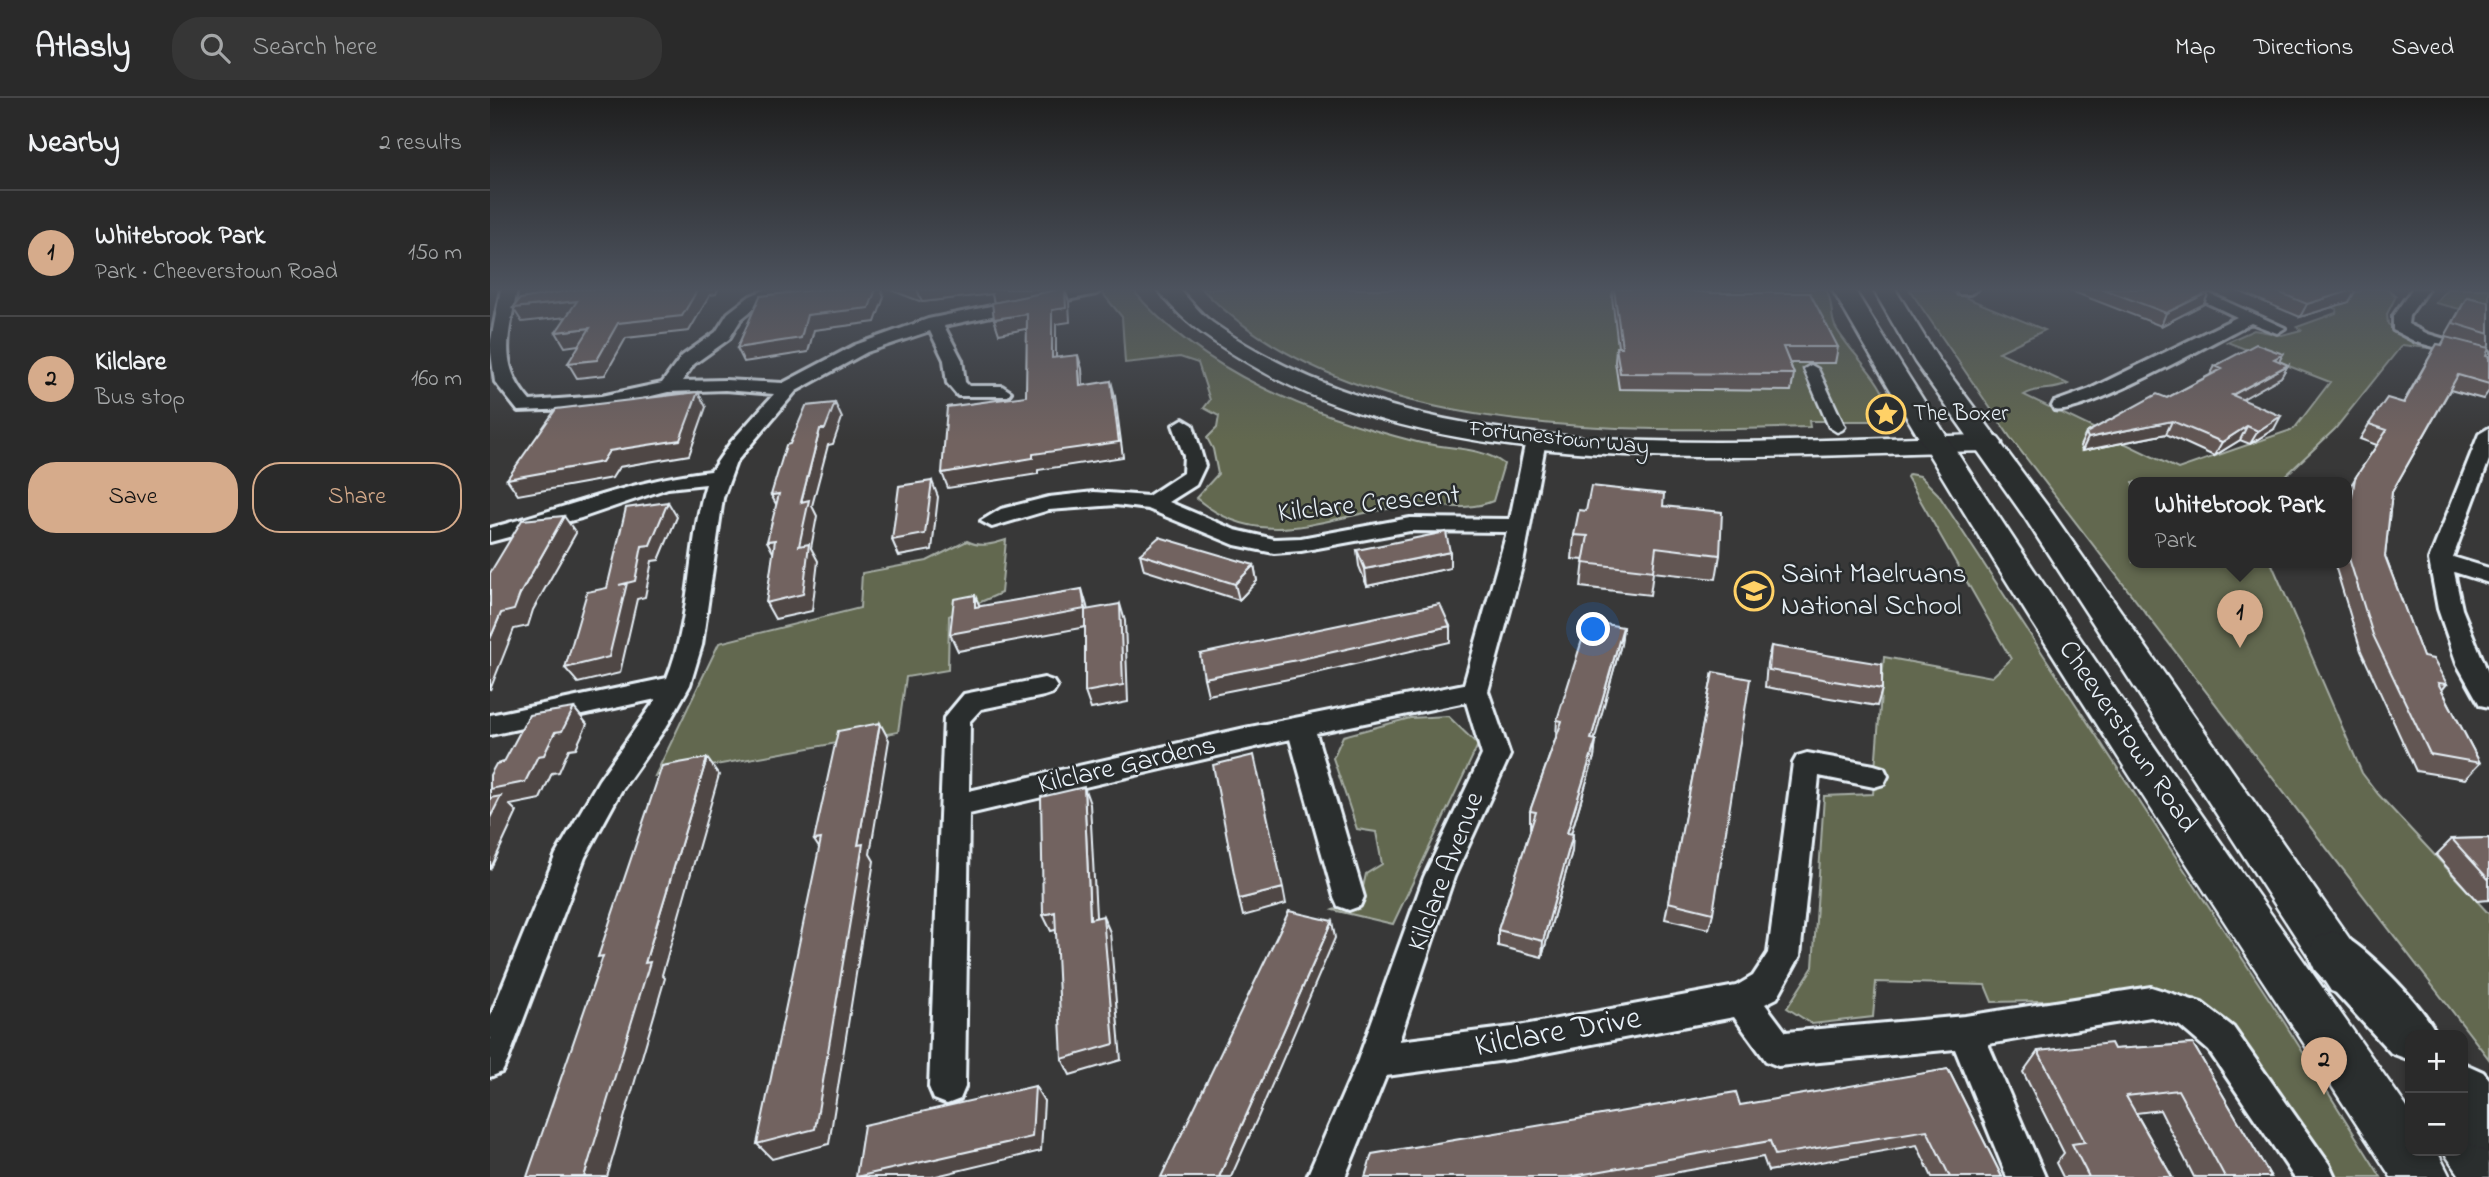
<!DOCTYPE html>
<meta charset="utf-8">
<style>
body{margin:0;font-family:"Indie Flower",sans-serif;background:#363636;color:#f1f3f6}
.controls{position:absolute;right:21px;bottom:21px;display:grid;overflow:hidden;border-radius:14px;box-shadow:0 4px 10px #0003}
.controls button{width:63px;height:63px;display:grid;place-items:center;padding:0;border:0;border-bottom:2px solid #464647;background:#2a2a2a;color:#f1f3f6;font:35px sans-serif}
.you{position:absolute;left:1104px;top:532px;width:24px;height:24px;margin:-18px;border:5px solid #fff;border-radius:50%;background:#1a73e8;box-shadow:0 0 0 10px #1a73e833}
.badge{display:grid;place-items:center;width:46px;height:46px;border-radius:50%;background:#d6ab8b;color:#111;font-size:23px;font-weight:700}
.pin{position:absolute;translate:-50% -58px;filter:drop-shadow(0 2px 4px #0008)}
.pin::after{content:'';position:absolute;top:37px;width:24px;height:21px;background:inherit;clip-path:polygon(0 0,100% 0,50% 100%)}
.popup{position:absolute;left:1638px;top:379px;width:224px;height:91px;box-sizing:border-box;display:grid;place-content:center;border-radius:14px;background:#2a2a2a;filter:drop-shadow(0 2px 5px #0005);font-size:23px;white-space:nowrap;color:#a5a7a8}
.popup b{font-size:26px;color:#f1f3f6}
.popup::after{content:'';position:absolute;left:50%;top:100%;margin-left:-14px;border:14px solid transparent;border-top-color:#2a2a2a}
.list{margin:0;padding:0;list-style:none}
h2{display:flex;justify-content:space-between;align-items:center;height:91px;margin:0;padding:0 28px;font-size:30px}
h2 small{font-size:23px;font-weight:400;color:#a5a7a8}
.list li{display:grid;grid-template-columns:46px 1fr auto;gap:21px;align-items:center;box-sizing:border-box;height:126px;padding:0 28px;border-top:2px solid #464647}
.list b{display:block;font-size:26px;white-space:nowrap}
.list p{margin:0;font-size:23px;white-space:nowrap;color:#a5a7a8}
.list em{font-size:23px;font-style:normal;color:#a5a7a8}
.actions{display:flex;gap:14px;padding:21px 28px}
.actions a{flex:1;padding:16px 0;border:2px solid #d6ab8b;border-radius:28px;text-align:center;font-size:24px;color:#d6ab8b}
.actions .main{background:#d6ab8b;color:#111}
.icon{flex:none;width:38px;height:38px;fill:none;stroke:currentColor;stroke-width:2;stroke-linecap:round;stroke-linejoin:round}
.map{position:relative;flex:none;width:1999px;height:1079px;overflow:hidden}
header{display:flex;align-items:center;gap:42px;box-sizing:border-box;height:98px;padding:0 35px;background:#2a2a2a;border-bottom:2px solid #464647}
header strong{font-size:33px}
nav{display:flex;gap:38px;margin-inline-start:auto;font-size:24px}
.search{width:490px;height:63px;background:#363636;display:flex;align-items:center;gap:18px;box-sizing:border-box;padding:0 24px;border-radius:28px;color:#a5a7a8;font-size:26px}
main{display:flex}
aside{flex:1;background:#2a2a2a}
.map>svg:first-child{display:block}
.green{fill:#62684f;stroke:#a5aca4;stroke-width:2}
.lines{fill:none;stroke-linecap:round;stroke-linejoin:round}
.pedestrian-casing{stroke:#e8f1f8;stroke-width:5}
.minor-casing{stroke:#e8f1f8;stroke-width:6}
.tertiary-casing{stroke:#e8f1f8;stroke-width:5}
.secondary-casing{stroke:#e8f1f8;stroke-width:5}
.primary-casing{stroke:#e8f1f8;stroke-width:6}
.pedestrian{fill:#2a2d2e;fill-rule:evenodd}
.minor{fill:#2a2d2e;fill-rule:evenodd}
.tertiary{fill:#2a2d2e;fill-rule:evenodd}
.secondary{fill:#2a2d2e;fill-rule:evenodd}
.primary{fill:#2a2d2e;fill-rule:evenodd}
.wall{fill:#625653;stroke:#e8f1f8;stroke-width:2}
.shaded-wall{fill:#504644;stroke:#e8f1f8;stroke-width:2}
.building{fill:#726461;stroke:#e8f1f8;stroke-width:2}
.labels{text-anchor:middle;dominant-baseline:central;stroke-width:5;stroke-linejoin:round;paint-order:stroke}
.far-poi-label{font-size:23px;fill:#e8f1f8;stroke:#2a2d2e;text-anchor:start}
.far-street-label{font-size:23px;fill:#e8f1f8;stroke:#2a2d2e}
.street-label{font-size:28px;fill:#e8f1f8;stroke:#2a2d2e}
.poi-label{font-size:28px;fill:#e8f1f8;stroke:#2a2d2e;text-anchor:start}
.near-street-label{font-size:33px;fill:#e8f1f8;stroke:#2a2d2e}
</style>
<header>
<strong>Atlasly</strong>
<div class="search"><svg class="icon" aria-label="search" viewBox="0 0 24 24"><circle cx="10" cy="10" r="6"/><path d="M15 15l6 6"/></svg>Search here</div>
<nav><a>Map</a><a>Directions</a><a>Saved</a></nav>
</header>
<main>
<aside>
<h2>Nearby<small>2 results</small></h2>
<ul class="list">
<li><span class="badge">1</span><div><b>Whitebrook Park</b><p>Park · Cheeverstown Road</p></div><em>150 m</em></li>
<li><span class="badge">2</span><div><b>Kilclare</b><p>Bus stop</p></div><em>160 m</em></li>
</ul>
<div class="actions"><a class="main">Save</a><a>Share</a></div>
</aside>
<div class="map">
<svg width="1999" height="1079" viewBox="0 0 1999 1079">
<rect width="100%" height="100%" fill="#383838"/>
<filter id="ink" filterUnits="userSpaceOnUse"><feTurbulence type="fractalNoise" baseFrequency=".0143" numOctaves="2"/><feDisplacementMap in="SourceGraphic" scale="14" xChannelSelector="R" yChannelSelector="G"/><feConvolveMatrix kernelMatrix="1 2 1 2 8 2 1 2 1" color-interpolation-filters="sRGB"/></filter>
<g filter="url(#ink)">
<path class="green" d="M609,191H642C712,275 824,318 927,344C955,351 991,348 1014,366L1003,403C977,414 950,406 923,408C845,412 777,460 706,400L728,376L723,351L717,340L727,330L729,318L714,310L720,302L708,265L690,259L635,265L632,219Z
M712,191H1336C1343,203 1340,216 1345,228C1356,251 1399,287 1398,313L1382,323H1319L1320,329C1127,335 857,340 712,191Z
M1419,191H1455L1555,232L1509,254L1578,286C1562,294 1549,288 1534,297L1688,371L1804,331L1840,284L1737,244L1764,232L1792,237L1811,232L1807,229L1846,215L1847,211L1838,207L1874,191H1898L1906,198L1897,216L1898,226L1907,233L1940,246L1938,250L1912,247L1845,331L1789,384H1643V464H1781L1872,675L1888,696L1999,816V961L1520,339Z
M1957,191H1999V218L1945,205Z
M1419,376L1430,378L1448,396L1794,924L1891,1079H1821L1705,900L1502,904L1495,887L1386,884L1383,919L1322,926L1297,910L1323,869L1334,698L1383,696L1394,559L1502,579L1521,561L1417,379Z
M516,442L511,495L459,518L458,572L416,579L408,634L165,678L229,545L370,510L372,475L437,463L477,443C490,450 503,446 516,442Z
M958,618L988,647L903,826L843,812L870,802L876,776L892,766L886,734L867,731L843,660L853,638L920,620Z"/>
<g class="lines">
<defs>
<path id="pedestrian" d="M1321,267L1328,271L1355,329L1352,332L1347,334L1339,329L1314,271Z"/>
<path id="minor" d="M11,191H27C19,237 7,265 40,303L111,298L172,285L192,258L226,234L238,215L260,198L277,191H299L272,204L251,221L239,241L204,266L192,283L235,282L293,285L365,247L438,221L583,191H614L606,196L454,228L472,262L475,284L479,288H512L521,294L518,298H468L457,285L454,262L440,233L377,254L306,293L246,364L233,400L212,547L200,587L178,626L131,693L95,759L18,962L12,974L0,979V919L66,756L109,682L166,601L0,637V617L177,580C202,519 197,449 216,386L178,390L91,420L0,444V430C74,411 145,381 221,373L241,344L284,296L235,292L178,294L111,310L28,313L5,284L0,247Z
M1467,191H1488L1480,196H1468Z
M1688,191H1709L1795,230L1787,235L1761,225C1728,241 1592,319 1564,312L1562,308L1564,304L1600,291L1747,219Z
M1922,191H1938L1919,218L1918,226L1938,236L1999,254V264L1926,244L1903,232V218Z
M693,321L703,327L715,368L706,387L679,404L745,432L784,441L811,440L920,420L1020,421L1036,342L1046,336L1056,342L1033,465L998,593L1020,657L964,779L909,943L1023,929L1246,888L1263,878L1278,855L1303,665L1307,658L1317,655L1384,667L1394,670L1398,678L1394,686L1384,689L1329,678L1310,858L1287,900L1275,906L1296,934L1475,918L1661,889L1712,905L1743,929L1839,1066L1845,1079H1804L1719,953L1690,928L1661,919L1498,946L1555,1079H1517L1465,951L1288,968L1276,963L1244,919L1023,961L896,978L855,1079H817L868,962L934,779L992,657L976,604L826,635L874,799L870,808L859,812L848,808L844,799L800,641L479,716L475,989L470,1001L457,1006L444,1001L439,989L454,620L474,596L554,580L563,583L567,589L563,595L554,598L491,611L480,623L479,693L755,630L974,586L1017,434L920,433L811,453L784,455L745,447L658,411L626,407L559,412L502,429L491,423L511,411L559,399L604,394L658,398L693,375L694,358L683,327Z
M1999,330V362L1963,459L1999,470V485L1964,474L1972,511L1999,577V609L1990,607L1967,566L1948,511L1939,462L1989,336Z"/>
<path id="tertiary" d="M668,191H689C700,202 710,216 723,225C938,377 1249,342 1499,337L1508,340L1512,345L1508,350L1499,353C1267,357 951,388 748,259C717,240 689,221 668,191Z"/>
<path id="secondary" d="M1342,191H1364C1537,474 1730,743 1920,1014V1053H1947L1960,1079H1901C1711,786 1515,495 1342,191Z
M1383,191H1405L1449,262L1558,409L1875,863L1882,878L1875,893L1858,899L1841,893L1533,417L1425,264Z
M1973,1011C1999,1024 1999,1046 1999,1079H1971L1953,1053H1973Z"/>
<path id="primary" d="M1843,833C1873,844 1934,908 1947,937H1920V962L1901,955L1825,872L1818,856L1825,840Z
M1973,965L1993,974L1999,981V1055L1979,1046L1973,1039Z"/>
</defs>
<use href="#pedestrian" class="pedestrian-casing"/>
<use href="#minor" class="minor-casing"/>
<use href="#tertiary" class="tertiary-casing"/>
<use href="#secondary" class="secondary-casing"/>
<use href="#primary" class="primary-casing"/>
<use href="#pedestrian" class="pedestrian"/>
<use href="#minor" class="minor"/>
<use href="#tertiary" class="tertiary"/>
<use href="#secondary" class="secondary"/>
<use href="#primary" class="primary"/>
</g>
<path class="wall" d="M398,191H570L504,205L502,196L432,204Z
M1123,191H1183L1348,249L1345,265H1300L1304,276L1301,293L1129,291L1125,264L1126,249H1128L1122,199Z
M1576,191H1711L1719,194L1714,206L1671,228Z
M1744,191H1866L1859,204L1810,219Z
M1977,199L1999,204V247L1996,258L1999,259V293L1993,301L1960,292L1902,394L1895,458L1933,559L1957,586L1952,592L1990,665L1975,681L1926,673L1871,553L1844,464H1857V393L1887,347L1870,341L1879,326L1913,305L1947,246L1951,247L1956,239L1955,238Z
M1793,256L1789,263L1798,267L1791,279L1752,301L1784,331L1760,346L1750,342L1724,358L1676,336L1592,353L1590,348L1596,335L1677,300L1720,277L1725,268Z
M1173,408L1230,457L1226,481L1163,474L1160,497L1091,489L1094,462L1082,461L1084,437L1096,413Z
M867,452L960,454V470L877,488L869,468Z
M650,456L764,467L767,483L749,502L654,472Z
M1133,529L1131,546L1104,641L1106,642L1104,659L1081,736L1082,753L1052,859L1008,848V832L1041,730H1040V713L1066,639L1067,622Z
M1281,548L1392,591L1387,608L1275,589L1277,565Z
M1223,574V815L1219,831L1175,821Z
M1999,740V802L1987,803L1946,757L1962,741Z
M1703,946L1781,1079H1704L1670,1012L1646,1015L1682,1079H1573L1566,1065L1574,1055L1533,974L1548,953L1624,951Z
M1458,971L1512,1079H1442L1427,1047L1278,1073L1273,1059L1161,1079H875Z"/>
<path class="shaded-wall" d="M50,191H88L54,197Z
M208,191H228L226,196L220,197L199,233L136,240L115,277L87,280L78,265L128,225Z
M386,191H391L394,199L385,224L324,232L318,254L254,264L247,250L317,217Z
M427,191H570L504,205L502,196L432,204Z
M575,191L579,204L580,224L566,226V275L562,260V212Z
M1866,191L1859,204L1810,219L1817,206Z
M1719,194L1714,206L1671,228L1676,215Z
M87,203L95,217L32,224L23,210Z
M537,216L541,230L509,236L504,221Z
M100,230L109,244L75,249L66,234Z
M1793,256L1786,269L1784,261Z
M588,257L592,271L594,303L590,288Z
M1798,267L1791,279L1735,311L1742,297Z
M621,283L625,298L633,359L548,372V376L458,390L452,375L543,356Z
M208,294L216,309L199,357L129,369L122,380L28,397L17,381L119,353Z
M345,305L352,320L343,346L338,347L322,408L327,418L321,450L328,463L322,513L285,521L276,505L311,404L330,331Z
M1791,318L1784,331L1760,346L1768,333Z
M1682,323L1676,336L1592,353L1598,340Z
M1757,328L1750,342L1724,358L1732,344Z
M442,383L448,399L442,452L409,458L402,442Z
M289,396L290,413L281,397Z
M178,404L187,419L169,462L162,463L155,499L147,501L130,575L88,585L75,570L129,487Z
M74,418L86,435L43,512L38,528L24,531L0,592V541L11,515L30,496Z
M285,442L286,460L277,443Z
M960,454V470L877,488L875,471Z
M764,467L767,483L749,502L745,486Z
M592,491L597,508L601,528L468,553L460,536Z
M485,497L492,514L485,509Z
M630,506L635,523L638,604L601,611L595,594Z
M960,528V544L809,579L718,597L714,580Z
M1133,529L1131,546L1100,658L1101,641Z
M84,610L97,626L86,650L79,651L69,674L62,675L50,701L20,707L27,714L0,772V691L48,658Z
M390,625L399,642L380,756L384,763L339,1046L282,1061L267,1046L368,747Z
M1106,642L1104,659L1076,752L1077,735Z
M217,660L229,677L172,877L175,880L117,1079H94L155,865Z
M594,689L600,706L607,837L600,821Z
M1083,736L1082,753L1052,859L1053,843Z
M331,741L335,759L324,742Z
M793,790L796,806L753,818L749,801Z
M565,814L573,830L561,833L553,817Z
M613,818L620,834L631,962L580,977L572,961Z
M842,823L845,840L768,1019L741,1079H729Z
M545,988L554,1003L551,1053L442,1079H368Z"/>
<path class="building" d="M88,191H208L192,218L128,225L107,262L78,265L100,230L66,234L87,203L23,210L30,201Z
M333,191H386L379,210L317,217L311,240L247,250L270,198Z
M572,191H575L576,210L562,212V260L588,257L590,288L621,283L629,344L543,356V360L452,375L457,309L536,298L537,216L504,221L502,205Z
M1124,191H1183L1221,195H1320L1348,249H1293L1304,276L1130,275L1126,249H1132Z
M1613,191H1711L1719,194L1676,215Z
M1781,191H1866L1817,206Z
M1977,199L1999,204V236L1963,225Z
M1956,239L1999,250L1996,258L1999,259V286L1968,277L1902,394L1895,458L1933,559L1943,561L1957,586L1948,585L1990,665L1940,656L1883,537L1857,454V429L1865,380L1897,332L1879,326L1897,300L1914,305L1947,246L1952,247Z
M1766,246L1793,256L1784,261L1798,267L1742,297L1791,318L1768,333L1757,328L1732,344L1682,323L1598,340L1596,335L1667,296L1677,300L1732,271L1725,268Z
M208,294L190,342L119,353L112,364L17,381L66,311Z
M345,305L335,331H330L311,404L319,402L309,448L319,446L313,496L276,505L285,442L277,443L289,396L281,397L296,347L300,346L316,308Z
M442,383L435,436L402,442L409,388Z
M1101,388L1174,396L1173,408L1232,414L1230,457L1166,449L1163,473L1093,465L1098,438L1084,437L1089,412L1096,413Z
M178,404L160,447L152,448L145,483L129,487L137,485L119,559L75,570L97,494L117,490L136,410Z
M74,418L30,496L24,512L11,515L0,541V475L32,422Z
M956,434L960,454L875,471L867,452Z
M669,439L764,467L745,486L650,456Z
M592,491L595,511L460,536L464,501L485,497V509Z
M630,506L633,587L595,594V512Z
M950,506L960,528L807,562L714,580L710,556Z
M1098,523L1133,529L1101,641L1106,642L1077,735L1083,736L1053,843L1008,832L1046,714L1040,713L1072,623L1067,622Z
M1281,548L1392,566V591L1279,572Z
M1223,574L1260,581L1223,815L1178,804Z
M84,610L72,633L65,634L54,657L48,658L35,684L0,691V677L6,666L14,664L39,617Z
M390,625L368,747L373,746L325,1031L267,1046L331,741L324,742L348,633Z
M764,657L793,790L749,801L723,667Z
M217,660L155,865L160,864L94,1079H37L113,858L108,859L172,668Z
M594,689L600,821L613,818L624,946L572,961L565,814L553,817L551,699Z
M11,698L0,720V700Z
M1999,740V782L1962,741Z
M799,813L842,823L729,1079H671Z
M1621,945L1624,951L1703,946L1781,1079H1735L1688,992L1636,998L1682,1079H1599L1582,1046L1595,1044L1548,953Z
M1458,971L1512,1079H1460L1437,1032L1285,1057L1280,1043L1078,1079H875L882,1056L1246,994L1250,1007Z
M545,988L542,1039L366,1079L374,1027Z"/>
</g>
<linearGradient id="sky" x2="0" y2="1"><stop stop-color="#1f1f1f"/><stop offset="0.56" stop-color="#4d535e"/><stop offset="1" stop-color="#4d535e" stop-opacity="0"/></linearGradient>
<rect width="1999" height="342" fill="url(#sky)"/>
<defs>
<symbol id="sight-ring" viewBox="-11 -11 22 22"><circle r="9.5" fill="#2a2d2e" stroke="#ffd166" stroke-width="1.5"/><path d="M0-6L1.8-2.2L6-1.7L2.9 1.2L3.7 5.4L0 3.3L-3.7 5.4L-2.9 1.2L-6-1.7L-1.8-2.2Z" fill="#ffd166"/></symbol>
<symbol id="school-ring" viewBox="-11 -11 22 22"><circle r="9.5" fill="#2a2d2e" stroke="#ffd166" stroke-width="1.5"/><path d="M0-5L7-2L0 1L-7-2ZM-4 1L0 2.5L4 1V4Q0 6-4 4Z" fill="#ffd166"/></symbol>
</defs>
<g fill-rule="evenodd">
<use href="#sight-ring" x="1374" y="294" width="44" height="44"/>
<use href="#school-ring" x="1242" y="471" width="44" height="44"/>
</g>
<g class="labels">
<g class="far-poi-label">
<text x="1423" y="316">The Boxer</text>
</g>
<g class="far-street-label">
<text transform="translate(1069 341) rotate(6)">Fortunestown Way</text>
</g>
<g class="street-label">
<text transform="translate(879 407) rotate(-6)">Kilclare Crescent</text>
<text transform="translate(1637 639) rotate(56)">Cheeverstown Road</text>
<text transform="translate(637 668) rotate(-13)">Kilclare Gardens</text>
<text transform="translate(957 774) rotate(-69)">Kilclare Avenue</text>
</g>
<g class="poi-label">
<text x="1291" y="477">Saint Maelruans<tspan x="1291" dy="32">National School</tspan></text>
</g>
<g class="near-street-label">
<text transform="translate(1068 935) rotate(-10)">Kilclare Drive</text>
</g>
</g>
</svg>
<div class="controls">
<button>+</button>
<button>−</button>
</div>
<div class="you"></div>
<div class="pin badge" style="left:1750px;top:550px">1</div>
<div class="popup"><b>Whitebrook Park</b>Park</div>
<div class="pin badge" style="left:1834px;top:997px">2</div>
</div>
</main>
